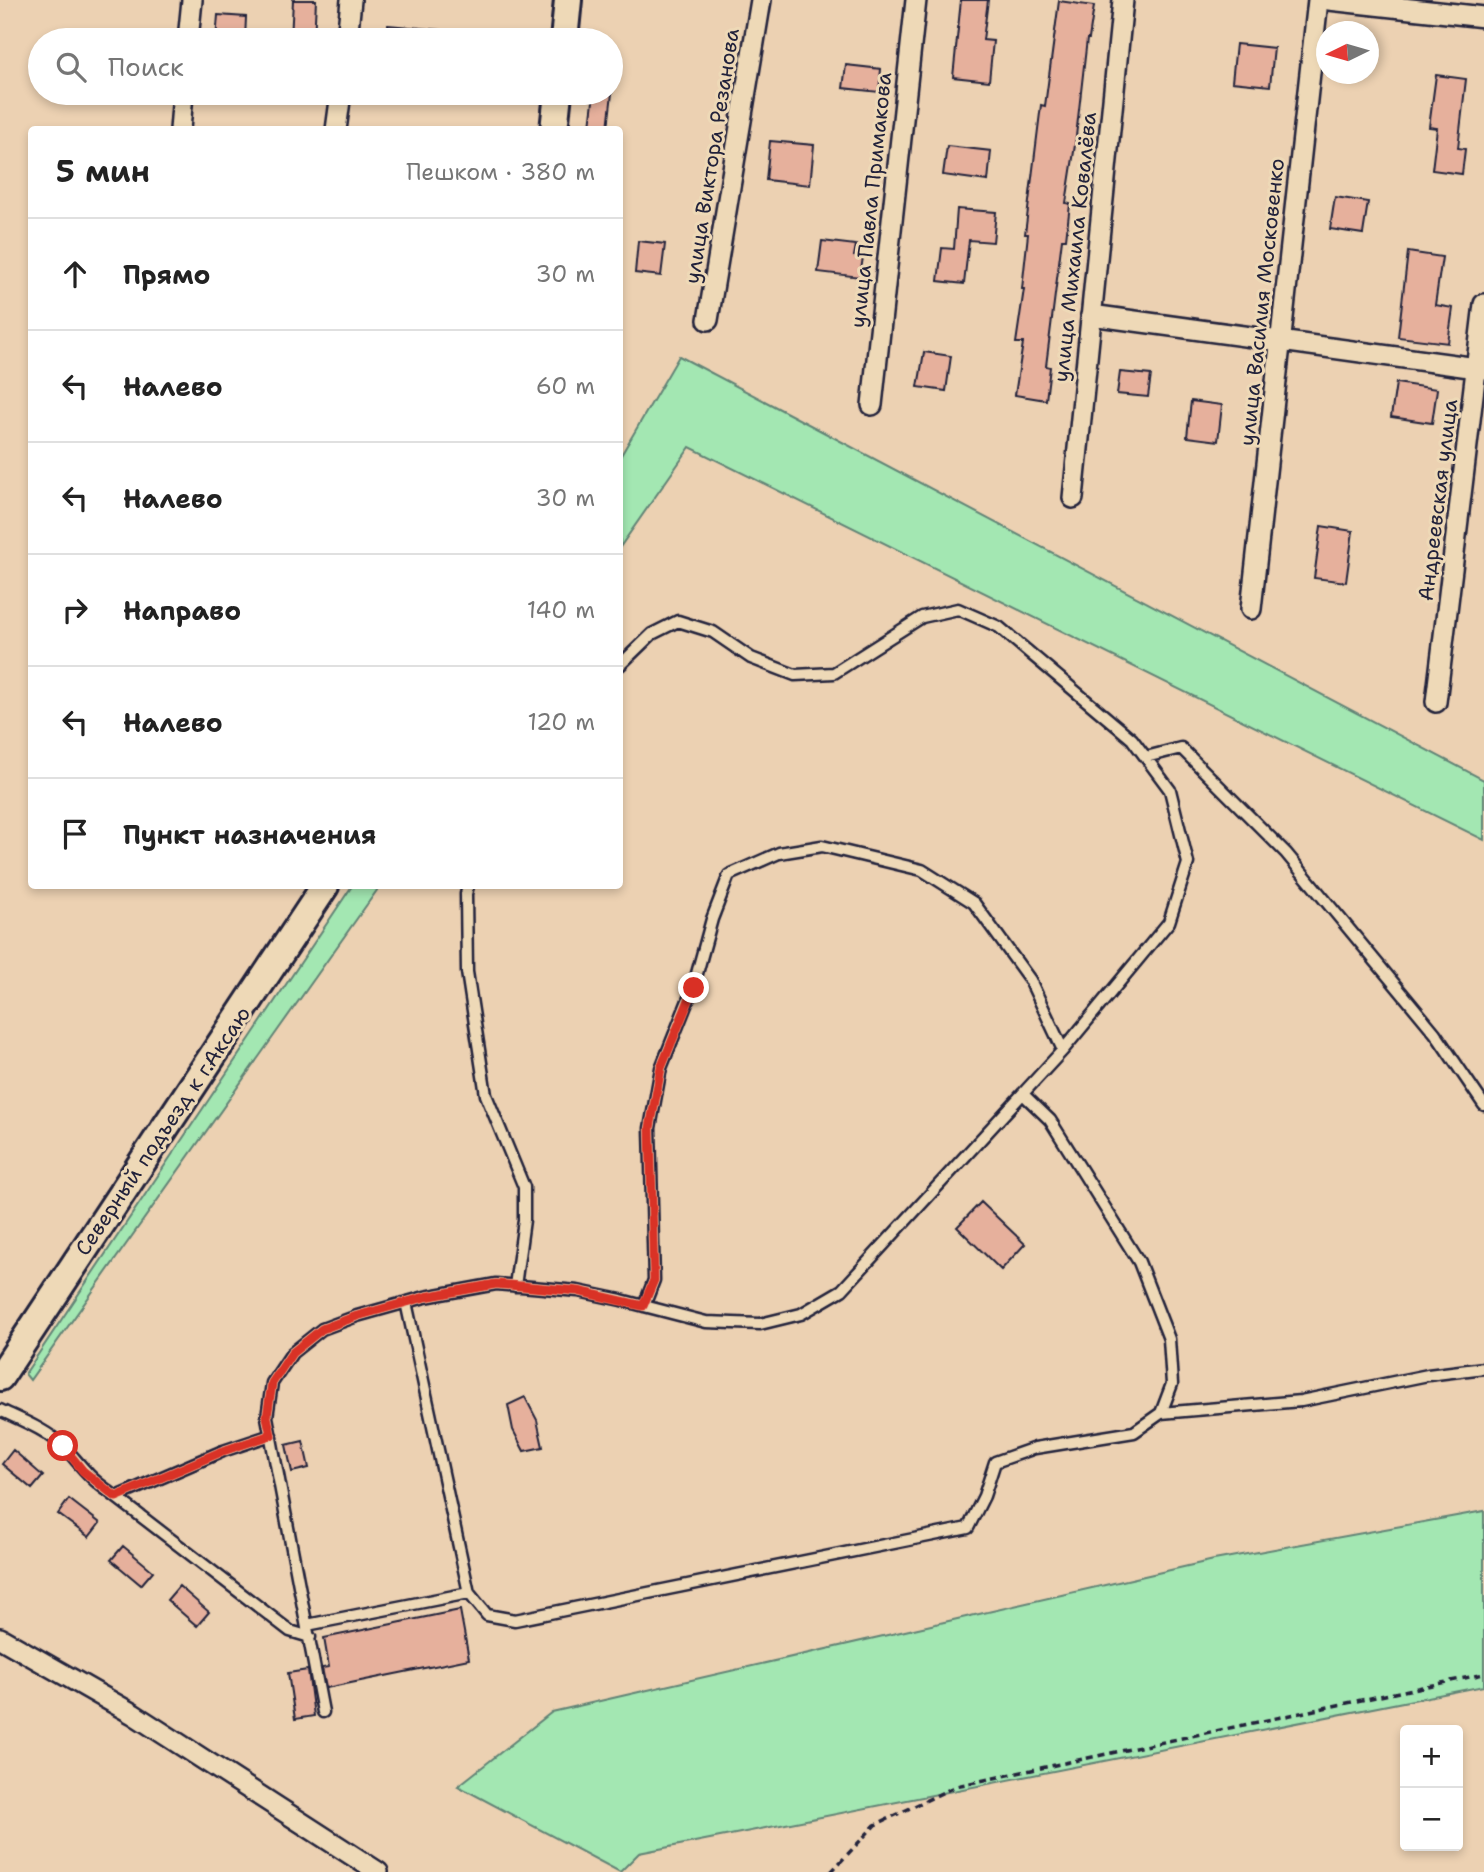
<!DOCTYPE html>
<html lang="ru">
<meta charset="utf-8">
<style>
body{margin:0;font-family:"Shantell Sans",sans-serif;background:#f2f2f2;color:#222}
.controls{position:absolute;right:21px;bottom:21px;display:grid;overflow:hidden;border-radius:7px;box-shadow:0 4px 10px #0003}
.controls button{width:63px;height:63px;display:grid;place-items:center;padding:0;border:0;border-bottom:2px solid #e0e0e0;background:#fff;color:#222;font:35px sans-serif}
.compass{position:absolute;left:1316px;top:21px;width:63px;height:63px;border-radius:50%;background:#fff;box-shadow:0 4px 10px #0003;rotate:265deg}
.stop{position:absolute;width:21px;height:21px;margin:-16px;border:5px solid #d93025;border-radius:50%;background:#fff}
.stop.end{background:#d93025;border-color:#fff;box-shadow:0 2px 7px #0008}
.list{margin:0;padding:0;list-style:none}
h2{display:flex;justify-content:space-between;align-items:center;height:91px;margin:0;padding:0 28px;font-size:30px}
h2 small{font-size:23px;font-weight:400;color:#767676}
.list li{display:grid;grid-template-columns:46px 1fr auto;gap:21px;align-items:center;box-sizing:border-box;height:112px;padding:0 28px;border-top:2px solid #e0e0e0}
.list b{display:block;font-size:26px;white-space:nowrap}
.list em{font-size:23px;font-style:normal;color:#767676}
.icon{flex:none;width:38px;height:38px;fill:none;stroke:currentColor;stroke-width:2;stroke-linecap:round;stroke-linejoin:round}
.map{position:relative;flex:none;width:1484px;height:1872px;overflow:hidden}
.search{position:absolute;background:#fff;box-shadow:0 4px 10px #0003;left:28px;top:28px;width:595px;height:77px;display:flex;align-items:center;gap:18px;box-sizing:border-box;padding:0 24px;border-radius:38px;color:#767676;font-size:26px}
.panel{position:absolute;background:#fff;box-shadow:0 4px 10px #0003;left:28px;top:126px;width:595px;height:763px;border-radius:7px}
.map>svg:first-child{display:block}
.green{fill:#a3e7b2;stroke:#628476;stroke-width:2}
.building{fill:#e6b09c;stroke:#22223b;stroke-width:2}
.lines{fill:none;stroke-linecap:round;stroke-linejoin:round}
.lane-casing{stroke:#22223b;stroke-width:15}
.street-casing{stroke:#22223b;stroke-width:24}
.secondary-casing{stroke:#22223b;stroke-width:32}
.path{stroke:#22223b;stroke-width:3.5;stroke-dasharray:7 5;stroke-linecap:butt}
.lane{stroke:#eed9b7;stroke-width:10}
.street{stroke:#eed9b7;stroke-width:19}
.secondary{stroke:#eed9b7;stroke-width:26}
.route{stroke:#d93025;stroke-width:9}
.labels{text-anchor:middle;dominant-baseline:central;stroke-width:6;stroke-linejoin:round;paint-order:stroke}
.street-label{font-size:21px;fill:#22223b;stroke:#eed9b7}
</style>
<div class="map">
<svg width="1484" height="1872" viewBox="0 0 1484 1872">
<rect width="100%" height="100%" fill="#ecd1b2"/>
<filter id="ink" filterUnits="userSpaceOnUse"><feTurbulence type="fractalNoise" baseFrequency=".0143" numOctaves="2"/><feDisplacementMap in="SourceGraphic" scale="14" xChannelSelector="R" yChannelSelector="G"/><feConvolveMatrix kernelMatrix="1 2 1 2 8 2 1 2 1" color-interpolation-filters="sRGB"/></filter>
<g filter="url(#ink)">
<path class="green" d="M679,356L1484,780V840L690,447L620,547V457Z
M352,886H380L30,1380L25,1374Z
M1484,1511V1686L639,1853L620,1872L458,1786L552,1712L1214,1560Z"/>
<path class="building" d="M293,0H316L314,40H291Z
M961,0H988L983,40L993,41L989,81L953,77Z
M1059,1L1094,6L1089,39H1087L1075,145L1066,203L1070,204L1066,239H1062L1046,366L1050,367L1046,400L1015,395L1023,343H1016L1024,289H1022L1028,234H1025L1041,105L1045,106Z
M218,15L246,17L245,40H216Z
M388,25L441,30L440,40H386Z
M1236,44L1274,48L1270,86L1232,82Z
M846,65L881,69L879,92L843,88Z
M1436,75L1466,79L1458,148L1465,149L1462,174L1432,170L1437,128L1429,127Z
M594,93H612L608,128L590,126Z
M770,141L814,145L810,185L766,180Z
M947,146L991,151L988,181L943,175Z
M1335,197L1368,202L1363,234L1330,229Z
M957,209L996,212L993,242L969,240L964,284L938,281L942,248L954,249Z
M638,241L665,244L661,276L635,273Z
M822,241L856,245L854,256L863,257L860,277L818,272Z
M1408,252L1442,257L1435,305L1453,308L1448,343L1398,337Z
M924,352L951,356L946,391L918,387Z
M1120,372L1151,375L1148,397L1117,394Z
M1396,383L1437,389L1432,423L1391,417Z
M1191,401L1222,405L1218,441L1187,437Z
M1321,526L1353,531L1346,582L1314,578Z
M981,1202L1025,1244L1001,1270L957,1227Z
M525,1397L537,1420L543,1447L524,1451L513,1430L508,1405Z
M303,1441L309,1468L292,1472L286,1445Z
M13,1450L43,1476L32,1489L2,1464Z
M69,1499L100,1523L89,1537L58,1514Z
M123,1546L153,1571L141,1585L111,1560Z
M179,1586L209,1612L197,1626L167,1600Z
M460,1610L469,1659L326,1688L322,1668L329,1667L324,1638Z
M308,1670L314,1716L295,1719L288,1673Z"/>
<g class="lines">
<defs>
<path id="lane" d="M1146,757L1181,748L1286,853L1435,1033L1484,1105
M468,886L466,894L467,972L486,1095L524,1187V1220L515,1286
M406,1302L469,1593L487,1615L515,1620L968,1528L984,1496L995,1462L1035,1448L1134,1432L1161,1413L1172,1384L1169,1339L1139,1262L1050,1120L1023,1094
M644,1306L654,1280L650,1128L661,1068L693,988L712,919L729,875L779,853L822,846L922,870L974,903L1030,980L1063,1050
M0,1410C21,1420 47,1430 64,1447C76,1459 85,1473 99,1484L290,1631L310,1637
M1161,1413L1301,1401L1428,1375L1484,1368
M116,1497L223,1451L271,1435
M307,1625L469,1593
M323,1712L267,1417L272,1383L292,1353L322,1329L357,1316L425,1297L496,1284L578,1291L621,1300L706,1322L760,1324L801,1314L842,1290L1063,1050L1169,922L1188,863L1170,790L1132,739L999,627L958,609L922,617L834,673L795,675L751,658L713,632L678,621L652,634L620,665"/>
<path id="street" d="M1329,0L1484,17
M188,40L192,0
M347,40L351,0
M180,130L183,93
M336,130L341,93
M1091,315L1484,369
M708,320L761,0
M872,405L916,0
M1073,498L1123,0
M1251,609L1318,0
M1436,702L1484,304
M0,1638L133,1714L378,1872"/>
<path id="secondary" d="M564,40L568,0
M554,130L558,93
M0,1377L325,886"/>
</defs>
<use href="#lane" class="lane-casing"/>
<use href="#street" class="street-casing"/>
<use href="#secondary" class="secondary-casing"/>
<path class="path" d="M831,1872L875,1825L956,1786L1484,1674"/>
<use href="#lane" class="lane"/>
<use href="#street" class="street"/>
<use href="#secondary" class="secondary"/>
</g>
</g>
<g class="lines" filter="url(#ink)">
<path class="route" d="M63,1446L83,1471L116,1497L223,1451L271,1435L267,1417L272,1383L292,1353L322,1329L357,1316L425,1297L496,1284L578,1291L643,1306L654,1280L650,1128L661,1068L694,988"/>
</g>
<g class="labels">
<g class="street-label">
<text transform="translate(712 156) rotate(-81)">улица Виктора Резанова</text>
<text transform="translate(871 200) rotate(-84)">улица Павла Примакова</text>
<text transform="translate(1075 247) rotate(-84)">улица Михаила Ковалёва</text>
<text transform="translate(1262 302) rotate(-84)">улица Василия Московенко</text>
<text transform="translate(1438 500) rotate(-83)">Андреевская улица</text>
<text transform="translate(163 1131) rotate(-56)">Северный подъезд к г.Аксаю</text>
</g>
</g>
</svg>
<div class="controls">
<button>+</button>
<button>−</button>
</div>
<svg class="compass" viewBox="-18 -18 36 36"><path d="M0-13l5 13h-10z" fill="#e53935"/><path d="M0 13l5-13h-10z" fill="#767676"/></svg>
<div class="stop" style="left:63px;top:1446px"></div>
<div class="stop end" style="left:694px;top:988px"></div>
<div class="search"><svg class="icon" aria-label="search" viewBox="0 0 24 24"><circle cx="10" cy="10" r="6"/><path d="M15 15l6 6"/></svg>Поиск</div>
<section class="panel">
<h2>5 мин<small>Пешком · 380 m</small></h2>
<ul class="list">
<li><svg class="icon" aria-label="ahead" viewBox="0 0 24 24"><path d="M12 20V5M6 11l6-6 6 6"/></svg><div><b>Прямо</b></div><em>30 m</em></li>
<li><svg class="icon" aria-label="left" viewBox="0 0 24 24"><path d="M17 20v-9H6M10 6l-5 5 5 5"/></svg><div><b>Налево</b></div><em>60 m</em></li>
<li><svg class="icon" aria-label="left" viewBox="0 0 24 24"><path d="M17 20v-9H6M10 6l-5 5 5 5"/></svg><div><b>Налево</b></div><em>30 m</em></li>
<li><svg class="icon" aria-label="right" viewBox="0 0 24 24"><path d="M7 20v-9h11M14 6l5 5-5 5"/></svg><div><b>Направо</b></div><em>140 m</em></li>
<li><svg class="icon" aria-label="left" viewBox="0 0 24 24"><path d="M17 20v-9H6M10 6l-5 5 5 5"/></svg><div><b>Налево</b></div><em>120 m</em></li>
<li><svg class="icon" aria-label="arrive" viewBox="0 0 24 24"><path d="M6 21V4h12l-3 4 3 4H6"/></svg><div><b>Пункт назначения</b></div></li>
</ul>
</section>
</div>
